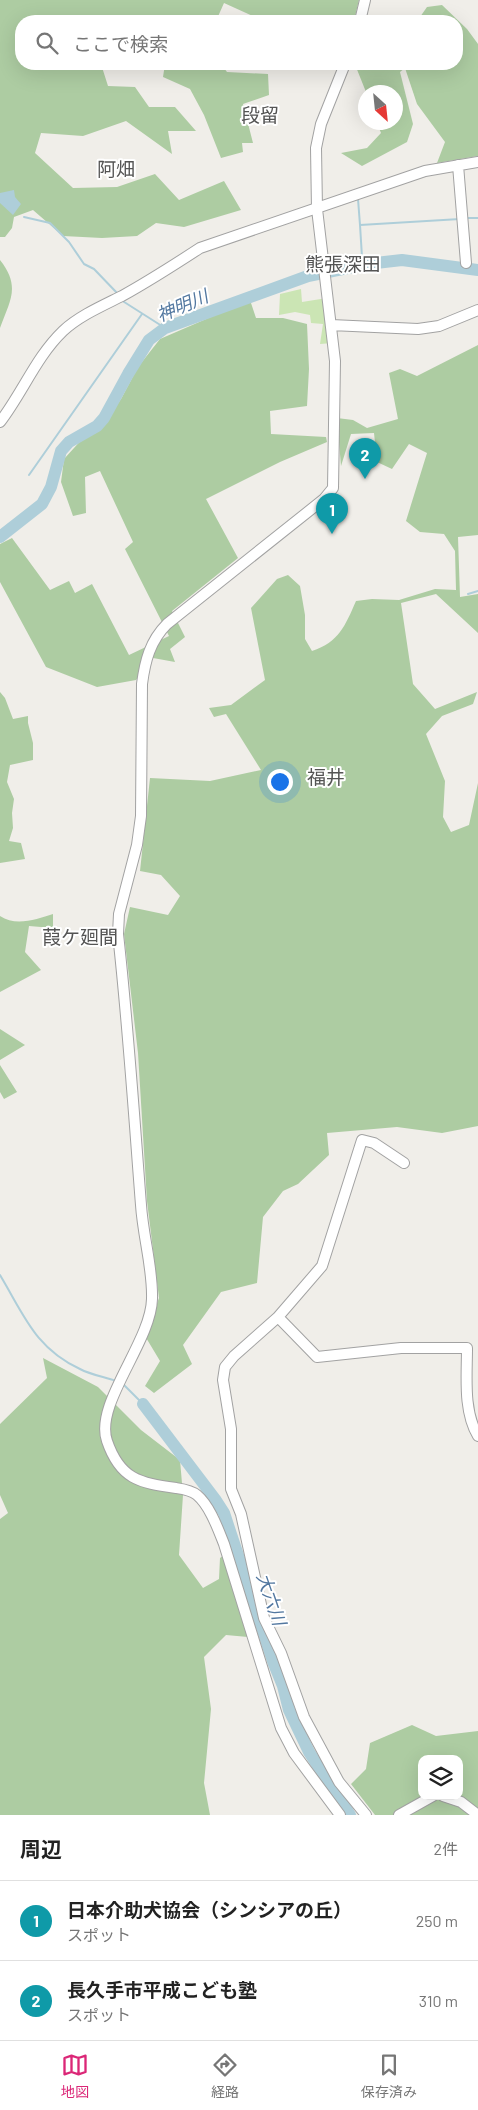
<!DOCTYPE html>
<html lang="ja">
<meta charset="utf-8">
<style>
body{margin:0;font-family:Barlow,"Noto Sans JP",sans-serif;background:#f2f2f2;color:#222}
.controls{position:absolute;right:15px;bottom:15px;display:grid;overflow:hidden;border-radius:10px;box-shadow:0 5px 20px #0002}
.controls button{width:45px;height:45px;display:grid;place-items:center;padding:0;border:0;border-bottom:1px solid #e0e0e0;background:#fff;color:#222;font:25px sans-serif}
.compass{position:absolute;left:358px;top:85px;width:45px;height:45px;border-radius:50%;background:#fff;box-shadow:0 5px 20px #0002;rotate:153deg}
.you{position:absolute;left:279px;top:781px;width:18px;height:18px;margin:-12px;border:4px solid #fff;border-radius:50%;background:#1a73e8;box-shadow:0 0 0 8px #1a73e833}
.badge{display:grid;place-items:center;width:32px;height:32px;border-radius:50%;background:#db2777;color:#fff;font-size:16px;font-weight:700}
.pin{position:absolute;translate:-50% -41px;filter:drop-shadow(0 1px 2px #0008)}
.pin::after{content:'';position:absolute;top:26px;width:18px;height:15px;background:inherit;clip-path:polygon(0 0,100% 0,50% 100%)}
.list{margin:0;padding:0;list-style:none}
h2{display:flex;justify-content:space-between;align-items:center;height:65px;margin:0;padding:0 20px;font-size:21px}
h2 small{font-size:16px;font-weight:400;color:#767676}
.list li{display:grid;grid-template-columns:32px 1fr auto;gap:15px;align-items:center;box-sizing:border-box;height:80px;padding:0 20px;border-top:1px solid #e0e0e0}
.list b{display:block;font-size:19px;white-space:nowrap}
.list p{margin:0;font-size:16px;white-space:nowrap;color:#767676}
.list em{font-size:16px;font-style:normal;color:#767676}
.icon{flex:none;width:28px;height:28px;fill:none;stroke:currentColor;stroke-width:2;stroke-linecap:round;stroke-linejoin:round}
.map{position:relative;flex:none;width:478px;height:1815px;overflow:hidden}
.search{position:absolute;background:#fff;box-shadow:0 5px 20px #0002;left:15px;right:15px;top:15px;height:55px;display:flex;align-items:center;gap:12px;box-sizing:border-box;padding:0 18px;border-radius:20px;color:#767676;font-size:19px}
.sheet{height:225px;background:#fff}
nav{display:flex;justify-content:space-around;align-items:center;box-sizing:border-box;height:70px;border-top:1px solid #e0e0e0;background:#fff;font-size:14px;color:#767676}
nav a{display:grid;justify-items:center;gap:2px}
nav .on{color:#db2777}
.map>svg:first-child{display:block}
.grass{fill:#cbe5b4}
.forest{fill:#adcca2;fill-rule:evenodd}
.water{fill:#aeced9}
.lines{fill:none;stroke-linecap:round;stroke-linejoin:round}
.stream{stroke:#aeced9;stroke-width:2}
.river{stroke:#aeced9;stroke-width:12}
.minor-casing{stroke:#a2a2a2;stroke-width:12}
.minor{stroke:#fff;stroke-width:10}
.labels{text-anchor:middle;dominant-baseline:central;stroke-width:4;stroke-linejoin:round;paint-order:stroke}
.water-label{font-size:18px;font-style:italic;fill:#5378a0;stroke:#fff}
.quarter-label{font-size:19px;fill:#545454;stroke:#fff}
</style>
<div class="map">
<svg width="478" height="1815" viewBox="0 0 478 1815">
<rect width="100%" height="100%" fill="#f0eee9"/>
<path class="grass" d="M301,289L302,302L327,298L333,343L320,344L323,324L311,323L310,315L295,312L279,315L280,294Z"/>
<path class="forest" d="M0,0H359L354,21H264L224,3L216,21H21V64H101L108,86L135,87L149,107H175L196,131H168L172,154L126,121L83,136L41,133L35,153L73,188L117,187L155,174L179,200L224,181L241,210L184,227L156,223L137,236L102,238L63,236L33,210L14,217L12,228L5,237H0Z
M442,5L467,29L478,44V156L437,163L445,142L417,104L405,68L400,72L413,124L407,142L362,166L341,153L367,148L381,133L377,123L396,122V92H366L356,67L342,64H457V21H412L420,17L427,7Z
M165,64H221L227,72L268,74L269,95L243,104L253,143H242L243,152L221,158L204,115L190,89L163,77Z
M0,260C21,287 10,300 0,328Z
M250,300L256,318H283L307,324L309,369L307,406L270,411L271,434L326,437L327,442L280,462L206,499L238,558L172,611L185,637L170,649L175,662L153,658L136,680L97,687L46,667L0,582V544L12,538L50,590L69,581L75,593L92,584L129,655L169,636L125,549L133,542L100,471L85,477L86,513L73,516L61,482L64,459L84,437L100,429L121,399L138,367L160,339Z
M478,345V535L458,537L460,597L478,594V633L436,594L401,603L413,684L435,709L477,692L473,704L442,716L426,734L445,781L443,817L451,832L469,825L478,783V1126L442,1133L397,1127L327,1133L329,1155L298,1184L283,1191L263,1217L257,1283L221,1292L183,1345L192,1364L154,1393L145,1386L160,1361L145,1336L159,1298L147,1201L138,1053L124,934L130,907L168,915L180,896L161,875L140,871L150,778L210,781L261,770L226,714L214,717L209,708L231,705L265,680L251,608L277,579L288,575L300,586L305,615V639L312,651C339,642 345,626 356,601L372,599L399,600L435,589L456,590L455,551L444,534L420,532L406,521L427,453L409,444L392,469L377,462L374,433L351,434L341,466L337,418L353,420L367,428L398,419L389,373L400,369L417,376Z
M0,692L5,698L13,719L28,716V723L33,743V760L10,765L7,782L14,799L12,813L13,828L9,841L21,843L25,859L0,863Z
M53,914V928L29,926L25,952L41,970L0,992V916C16,927 37,919 53,914Z
M0,1029L25,1045L0,1060Z
M0,1065L17,1092L4,1099L0,1092Z
M43,1358L98,1387L141,1430L180,1460L183,1495L179,1555L203,1588L219,1579L220,1558L224,1555L248,1637L226,1635L204,1657L211,1709L204,1783L210,1815H0V1519L8,1513L0,1495V1424L47,1378Z
M412,1725L436,1736L478,1731V1815H375L351,1784L366,1769L370,1743ZM422,1759H459V1796H422Z"/>
<path class="water" d="M14,190L15,197L21,204L13,215L0,203V193Z"/>
<g class="lines">
<path class="stream" d="M358,199L360,225L460,219
M24,217L50,223L69,242L84,264L94,269L118,294
M468,218H478
M360,225L362,257
M121,300L165,328
M29,475L142,314
M468,594L478,591
M0,1275C24,1315 35,1348 80,1369C91,1375 105,1377 116,1381
M123,1384L143,1404"/>
<path class="river" d="M0,537L42,504L51,487L61,451L69,442L97,426L104,418L128,374L149,340L165,328L308,276L367,264L402,260L478,270
M143,1404L215,1499L224,1513L274,1664L283,1686L289,1710L309,1752L350,1815"/>
<defs>
<path id="minor" d="M360,21L365,0
M458,165L466,263
M331,325L418,329L439,326L478,310
M0,422C23,392 36,357 63,331C79,316 102,306 122,296C149,281 174,265 200,248L425,171L478,162
M278,1317L317,1357L401,1348H467C467,1376 463,1411 478,1436
M443,1796L461,1802L478,1815
M340,1815L294,1753L281,1728L224,1544C218,1529 210,1506 197,1495C191,1490 183,1489 176,1488C139,1483 120,1479 107,1441C94,1404 151,1342 152,1299C153,1268 143,1237 141,1205C134,1115 128,1024 118,934L119,914L137,845L141,816L142,684C145,661 150,641 167,624L324,499L333,488L335,361L317,209L316,148L321,124L345,64
M366,1815L339,1782L304,1717L281,1653L264,1618L241,1514L231,1489V1429L223,1380L225,1367L234,1356L278,1317L322,1266L362,1140L374,1143L404,1163
M399,1815L433,1796"/>
</defs>
<use href="#minor" class="minor-casing"/>
<use href="#minor" class="minor"/>
</g>
<g class="labels">
<g class="water-label">
<text transform="translate(182 305) rotate(-23)">神明川</text>
<text transform="translate(272 1599) rotate(71)">大六川</text>
</g>
<g class="quarter-label">
<text x="260" y="114">段留</text>
<text x="116" y="168">阿畑</text>
<text x="343" y="263">熊張深田</text>
<text x="326" y="776">福井</text>
<text x="80" y="936">葭ケ廻間</text>
</g>
</g>
</svg>
<div class="controls">
<button><svg class="icon" aria-label="layers" viewBox="0 0 24 24"><path d="M12 4l9 5-9 5-9-5zM3 14l9 5 9-5"/></svg></button>
</div>
<svg class="compass" viewBox="-18 -18 36 36"><path d="M0-13l5 13h-10z" fill="#e53935"/><path d="M0 13l5-13h-10z" fill="#767676"/></svg>
<div class="you"></div>
<div class="pin badge" style="left:332px;top:534px;background:#0f9aa8">1</div>
<div class="pin badge" style="left:365px;top:479px;background:#0f9aa8">2</div>
<div class="search"><svg class="icon" aria-label="search" viewBox="0 0 24 24"><circle cx="10" cy="10" r="6"/><path d="M15 15l6 6"/></svg>ここで検索</div>
</div>
<section class="sheet">
<h2>周辺<small>2件</small></h2>
<ul class="list">
<li><span class="badge" style="background:#0f9aa8">1</span><div><b>日本介助犬協会（シンシアの丘）</b><p>スポット</p></div><em>250 m</em></li>
<li><span class="badge" style="background:#0f9aa8">2</span><div><b>長久手市平成こども塾</b><p>スポット</p></div><em>310 m</em></li>
</ul>
</section>
<nav>
<a class="on"><svg class="icon" aria-label="map" viewBox="0 0 24 24"><path d="M3 6l6-2 6 2 6-2v14l-6 2-6-2-6 2zM9 4v14M15 6v14"/></svg>地図</a>
<a><svg class="icon" aria-label="directions" viewBox="0 0 24 24"><path d="M12 3l9 9-9 9-9-9zM9 14v-3h6M13 9l2 2-2 2"/></svg>経路</a>
<a><svg class="icon" aria-label="saved" viewBox="0 0 24 24"><path d="M7 4h10v16l-5-4-5 4z"/></svg>保存済み</a>
</nav>
